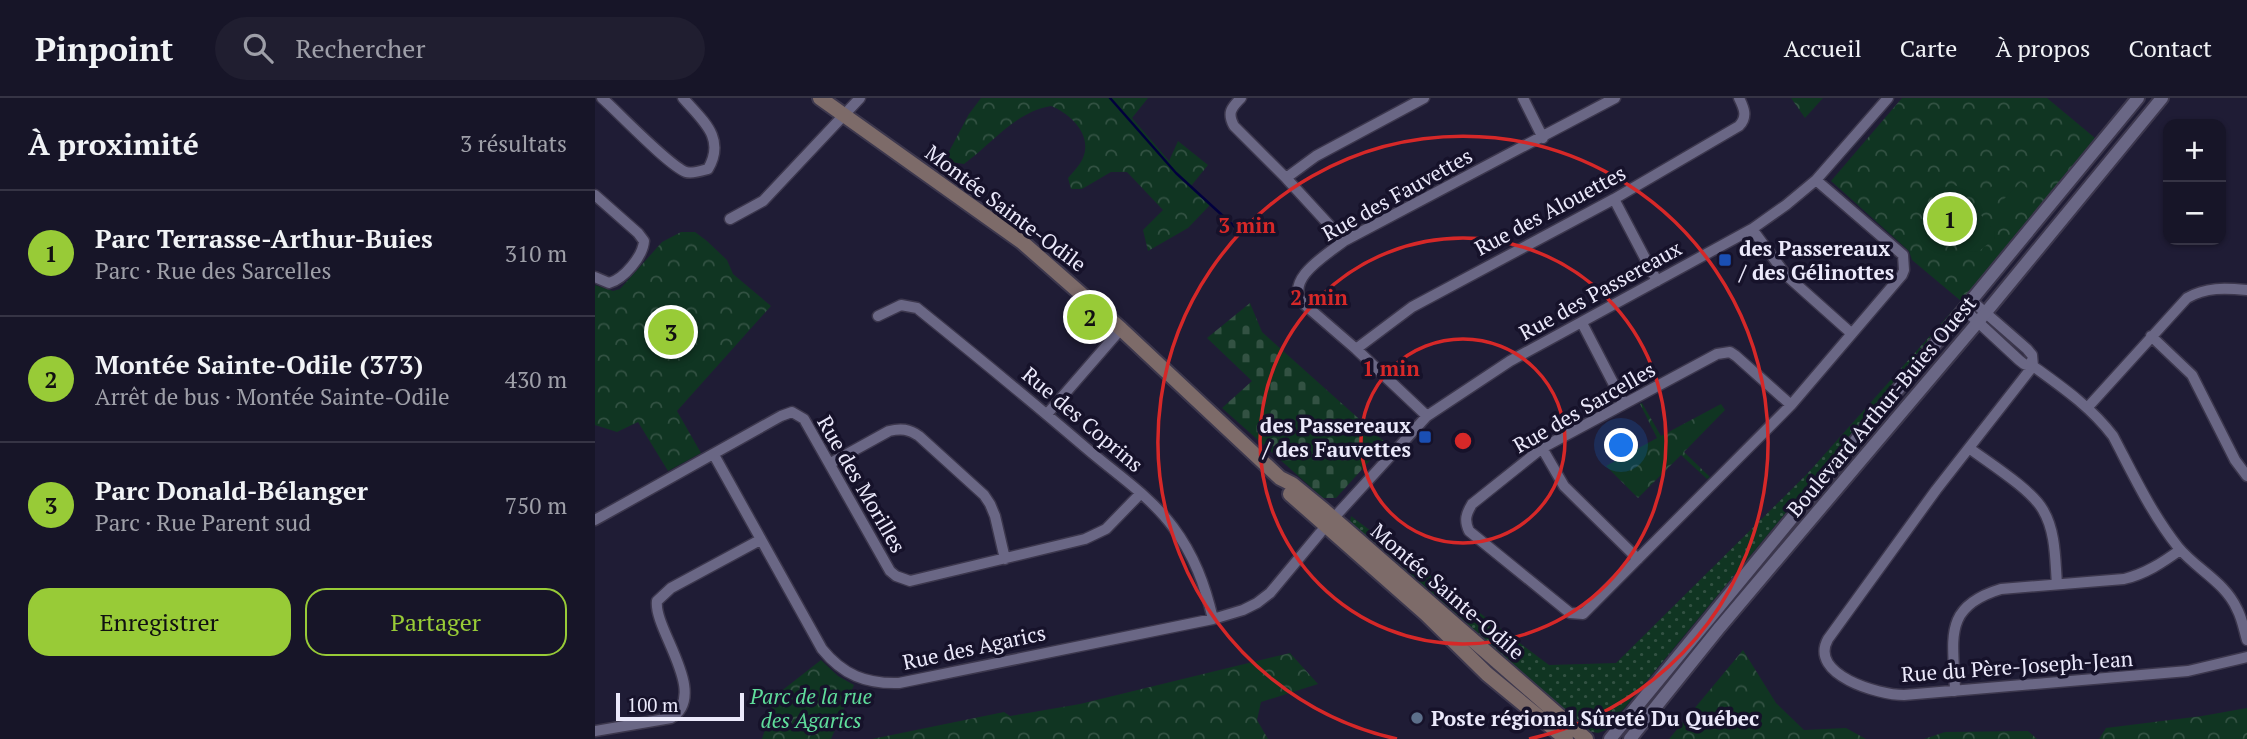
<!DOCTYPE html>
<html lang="fr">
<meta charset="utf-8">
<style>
body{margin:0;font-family:"PT Serif",serif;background:#201e30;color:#f1f3f6}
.controls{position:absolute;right:21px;top:21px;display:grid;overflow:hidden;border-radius:14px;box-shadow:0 2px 5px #0004}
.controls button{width:63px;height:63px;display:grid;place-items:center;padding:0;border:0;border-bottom:2px solid #363445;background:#171528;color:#f1f3f6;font:35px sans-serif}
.scale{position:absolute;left:21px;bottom:18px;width:128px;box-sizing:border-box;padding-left:7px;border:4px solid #ebe9fb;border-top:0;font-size:19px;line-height:24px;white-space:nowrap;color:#ebe9fb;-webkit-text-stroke:5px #16122a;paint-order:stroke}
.you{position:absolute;left:1027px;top:348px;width:24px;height:24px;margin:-18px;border:5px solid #fff;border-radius:50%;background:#1a73e8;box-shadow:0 0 0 10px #1a73e833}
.badge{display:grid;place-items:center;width:46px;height:46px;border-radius:50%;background:#98cb37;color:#111;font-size:23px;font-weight:700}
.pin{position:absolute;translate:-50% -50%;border:4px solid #fff;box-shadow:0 2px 7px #0006}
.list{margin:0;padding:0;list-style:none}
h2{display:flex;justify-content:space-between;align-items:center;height:91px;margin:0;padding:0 28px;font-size:30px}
h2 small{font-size:23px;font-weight:400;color:#9e9fa8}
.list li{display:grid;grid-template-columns:46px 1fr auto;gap:21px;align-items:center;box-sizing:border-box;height:126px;padding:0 28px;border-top:2px solid #363445}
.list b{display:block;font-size:26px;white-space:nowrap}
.list p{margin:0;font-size:23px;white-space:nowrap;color:#9e9fa8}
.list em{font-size:23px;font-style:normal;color:#9e9fa8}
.actions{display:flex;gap:14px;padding:21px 28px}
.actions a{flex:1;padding:16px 0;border:2px solid #98cb37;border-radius:21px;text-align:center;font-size:24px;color:#98cb37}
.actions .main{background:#98cb37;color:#111}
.icon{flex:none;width:38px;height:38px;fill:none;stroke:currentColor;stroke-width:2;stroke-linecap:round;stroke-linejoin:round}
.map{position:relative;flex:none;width:1652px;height:641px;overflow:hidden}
header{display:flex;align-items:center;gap:42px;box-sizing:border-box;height:98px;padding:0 35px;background:#171528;border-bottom:2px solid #363445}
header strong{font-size:33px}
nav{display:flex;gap:38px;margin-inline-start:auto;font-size:24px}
.search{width:490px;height:63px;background:#201e30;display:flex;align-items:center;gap:18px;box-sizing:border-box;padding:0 24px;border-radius:38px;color:#9e9fa8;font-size:26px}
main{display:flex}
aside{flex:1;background:#171528}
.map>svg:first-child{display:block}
.grass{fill:url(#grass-dots)}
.forest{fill:url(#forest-crowns)}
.cemetery{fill:url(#cemetery-stones)}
.pitch{fill:#103522}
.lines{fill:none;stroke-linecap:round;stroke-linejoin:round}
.stream{stroke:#01003d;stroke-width:2.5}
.minor-casing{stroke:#3c374d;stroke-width:13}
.tertiary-casing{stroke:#3c374d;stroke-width:16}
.secondary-casing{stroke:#3c374d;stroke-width:18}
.minor{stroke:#6a6785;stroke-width:10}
.tertiary{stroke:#6a6785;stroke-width:12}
.secondary{stroke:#7d6b69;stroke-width:14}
.ring{fill:none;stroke:#d62828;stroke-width:3.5}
.transit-dot{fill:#1a4fb4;stroke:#16122a;stroke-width:2.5}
.service-dot{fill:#5c6f8a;stroke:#16122a;stroke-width:2.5}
.labels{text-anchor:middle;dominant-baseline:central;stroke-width:7;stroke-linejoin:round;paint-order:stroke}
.street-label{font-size:21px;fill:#ebe9fb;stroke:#16122a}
.poi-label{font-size:21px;font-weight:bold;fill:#ebe9fb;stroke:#16122a;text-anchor:start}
.park-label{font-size:21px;font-style:italic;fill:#5fdd9b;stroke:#16122a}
.centre{fill:#d62828;stroke:#16122a;stroke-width:3.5}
.ring-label{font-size:21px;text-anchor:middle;font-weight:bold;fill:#d62828;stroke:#16122a;stroke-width:7;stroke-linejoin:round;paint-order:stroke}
</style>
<header>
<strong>Pinpoint</strong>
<div class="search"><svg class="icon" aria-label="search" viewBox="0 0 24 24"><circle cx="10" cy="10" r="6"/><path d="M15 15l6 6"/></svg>Rechercher</div>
<nav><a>Accueil</a><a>Carte</a><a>À propos</a><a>Contact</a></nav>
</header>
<main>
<aside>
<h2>À proximité<small>3 résultats</small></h2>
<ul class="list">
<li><span class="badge">1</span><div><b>Parc Terrasse-Arthur-Buies</b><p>Parc · Rue des Sarcelles</p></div><em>310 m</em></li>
<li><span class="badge">2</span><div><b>Montée Sainte-Odile (373)</b><p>Arrêt de bus · Montée Sainte-Odile</p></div><em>430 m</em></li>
<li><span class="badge">3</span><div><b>Parc Donald-Bélanger</b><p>Parc · Rue Parent sud</p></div><em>750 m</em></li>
</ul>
<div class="actions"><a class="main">Enregistrer</a><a>Partager</a></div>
</aside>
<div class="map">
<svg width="1652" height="641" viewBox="0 0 1652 641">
<defs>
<pattern id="grass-dots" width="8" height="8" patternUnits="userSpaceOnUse" patternTransform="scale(1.75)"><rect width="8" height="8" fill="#103522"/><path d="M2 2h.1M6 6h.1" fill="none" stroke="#335243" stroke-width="1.8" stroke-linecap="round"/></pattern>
<pattern id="forest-crowns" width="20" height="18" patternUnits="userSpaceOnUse" patternTransform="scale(1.75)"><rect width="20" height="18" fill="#103522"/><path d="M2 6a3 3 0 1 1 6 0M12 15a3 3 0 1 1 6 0" fill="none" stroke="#335243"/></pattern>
<pattern id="cemetery-stones" width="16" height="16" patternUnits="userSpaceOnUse" patternTransform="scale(1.75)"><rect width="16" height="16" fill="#103522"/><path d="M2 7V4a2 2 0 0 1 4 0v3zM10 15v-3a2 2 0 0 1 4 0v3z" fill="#335243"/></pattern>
</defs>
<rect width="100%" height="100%" fill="#1f1c35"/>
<path class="grass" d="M1366,203L1011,632L1003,635L992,633L755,424L756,418L954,567L1021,565L1212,376Z"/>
<path class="forest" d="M386,0H553L537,20L574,63L583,43L613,67L596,88L615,107L593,130L553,153L548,132L568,112L532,74H516L487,91H476L473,80C478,74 484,68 487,62C499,38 476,16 456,8C420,14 398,45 369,66L349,63L374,16Z
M1196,0H1228L1210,20Z
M1307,0H1452L1500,40L1366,203L1317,162L1314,153L1236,83Z
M86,134H100L112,143L132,162L138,176L176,208L82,313L106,355L73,373L43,324L22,334L0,327V187L18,193L25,191L67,144Z
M1047,305L1066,338L1126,306L1130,312L1089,354L1115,379L1112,381L1086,357L1043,400L1011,368L1062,340L1045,306Z
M1148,552L1181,605L1209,632L1251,630L1271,641H1074Z
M695,555L723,586L666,604L662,622L673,641H277L409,614L415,618L485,606Z
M226,562L243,578L259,587L236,641H167L180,598Z
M1652,610V641H1504L1511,630L1607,618Z
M1433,633L1442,641H1329L1350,634Z"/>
<path class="cemetery" d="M655,205L667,234L791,345L741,400H728L627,310L657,283L612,240Z"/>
<path class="pitch" d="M1414,72L1424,82L1402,103L1392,93Z
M1426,84L1436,95L1414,116L1404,106Z
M1355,86L1362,88L1400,134L1399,141L1383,154L1374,153L1337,107V100Z"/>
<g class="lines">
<path class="stream" d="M515,0L581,75L640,129"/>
<defs>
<path id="minor" d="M7,0C24,15 74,68 91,74C97,76 106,73 113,71C131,40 108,23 88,0
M646,0C636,10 632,15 639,28L691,80L749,143
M928,0L948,40
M691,80L721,58L829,0
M0,97L43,135L49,143C48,158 29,181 14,185L0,179
M1019,101L1062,183
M135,121L168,103L265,0
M1157,131L1191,177L1256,235
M1377,203L1432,251L1437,257L1438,268
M1369,211L1424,262L1429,266L1438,268C1467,289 1496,309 1518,338C1538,376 1556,415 1583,449C1601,471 1630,484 1642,511C1647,520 1649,532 1652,542
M283,218L306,207L322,210C379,256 435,302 491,350C520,375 555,398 578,429C599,457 610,487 618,521
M987,225L1029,306
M1556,238L1597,277L1640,362L1652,378
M761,251L817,209L1019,101L1144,28C1153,19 1149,10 1144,0
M1438,268L1341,392L1233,541C1213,577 1284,597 1309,597L1593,573L1652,559
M1196,307L1141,258L1135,254L1122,256L947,350L877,406C871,416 869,422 874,433L975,515L988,516L994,510L1196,307L1307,177L1309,172L1308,157L1221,82
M1493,309L1592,200C1611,189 1630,190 1652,192
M453,315L526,231
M832,318L761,251L709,206C687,182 733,156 749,143L1020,0
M947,350L969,388L1043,461
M1374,350C1394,365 1436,391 1448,412C1461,434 1460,462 1462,486
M119,357L227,551C248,577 271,586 304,585L618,521L648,512L662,505L675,495L725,435L832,318L915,263L1157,131L1191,107L1221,82L1293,0
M236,365L294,333C306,330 314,331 324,338L389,397L395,406L400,418L410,461
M0,422L186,318L197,314L209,321L295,473L301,478L315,483L490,441L511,431L546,395
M1360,593C1359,542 1346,509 1406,491L1529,481C1550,476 1567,465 1585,452
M0,633L76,620C115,596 58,531 62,503L76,490L165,442"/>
<path id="tertiary" d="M1015,641L1543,0
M1035,641L1125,529L1383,224L1567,0"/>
<path id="secondary" d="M225,0L427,144L526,231L685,380L697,386L730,413L991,641
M695,396L831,516L892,576L971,641"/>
</defs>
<use href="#minor" class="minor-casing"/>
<use href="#tertiary" class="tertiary-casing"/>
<use href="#secondary" class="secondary-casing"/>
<use href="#minor" class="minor"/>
<use href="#tertiary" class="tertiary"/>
<use href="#secondary" class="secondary"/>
</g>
<g class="ring">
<circle cx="868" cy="343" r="102"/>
<circle cx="868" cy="343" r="203"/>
<path d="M802 641A305 305 0 1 1 934 641"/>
</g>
<g class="transit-dot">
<rect x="1123" y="155" width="14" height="14" rx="3.5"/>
<rect x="823" y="332" width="14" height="14" rx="3.5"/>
</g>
<circle class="service-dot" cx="822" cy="620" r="7"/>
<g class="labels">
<g class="street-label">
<text transform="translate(802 96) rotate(-29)">Rue des Fauvettes</text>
<text transform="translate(411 110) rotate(37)">Montée Sainte-Odile</text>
<text transform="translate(955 112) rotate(-28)">Rue des Alouettes</text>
<text transform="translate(1005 192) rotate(-29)">Rue des Passereaux</text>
<text transform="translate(1286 308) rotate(-50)">Boulevard Arthur-Buies Ouest</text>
<text transform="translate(989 309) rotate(-30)">Rue des Sarcelles</text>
<text transform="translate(488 321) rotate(40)">Rue des Coprins</text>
<text transform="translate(267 386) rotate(60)">Rue des Morilles</text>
<text transform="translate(853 493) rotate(41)">Montée Sainte-Odile</text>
<text transform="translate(379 549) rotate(-12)">Rue des Agarics</text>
<text transform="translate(1422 568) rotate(-4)">Rue du Père-Joseph-Jean</text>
</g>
<g class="poi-label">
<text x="1144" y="150">des Passereaux<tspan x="1144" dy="24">/ des Gélinottes</tspan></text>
<text x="816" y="327" text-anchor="end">des Passereaux<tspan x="816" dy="24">/ des Fauvettes</tspan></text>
<text x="836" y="620">Poste régional Sûreté Du Québec</text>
</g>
<g class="park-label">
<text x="216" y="598">Parc de la rue<tspan x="216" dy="24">des Agarics</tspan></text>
</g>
</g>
<circle cx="868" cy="343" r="10" class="centre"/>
<g class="ring-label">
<text x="652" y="135">3 min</text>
<text x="724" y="207">2 min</text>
<text x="796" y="278">1 min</text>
</g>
</svg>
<div class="controls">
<button>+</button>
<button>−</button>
</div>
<div class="scale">100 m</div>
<div class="you"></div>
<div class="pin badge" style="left:1355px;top:121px">1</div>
<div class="pin badge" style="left:495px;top:219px">2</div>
<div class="pin badge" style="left:76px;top:234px">3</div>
</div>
</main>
